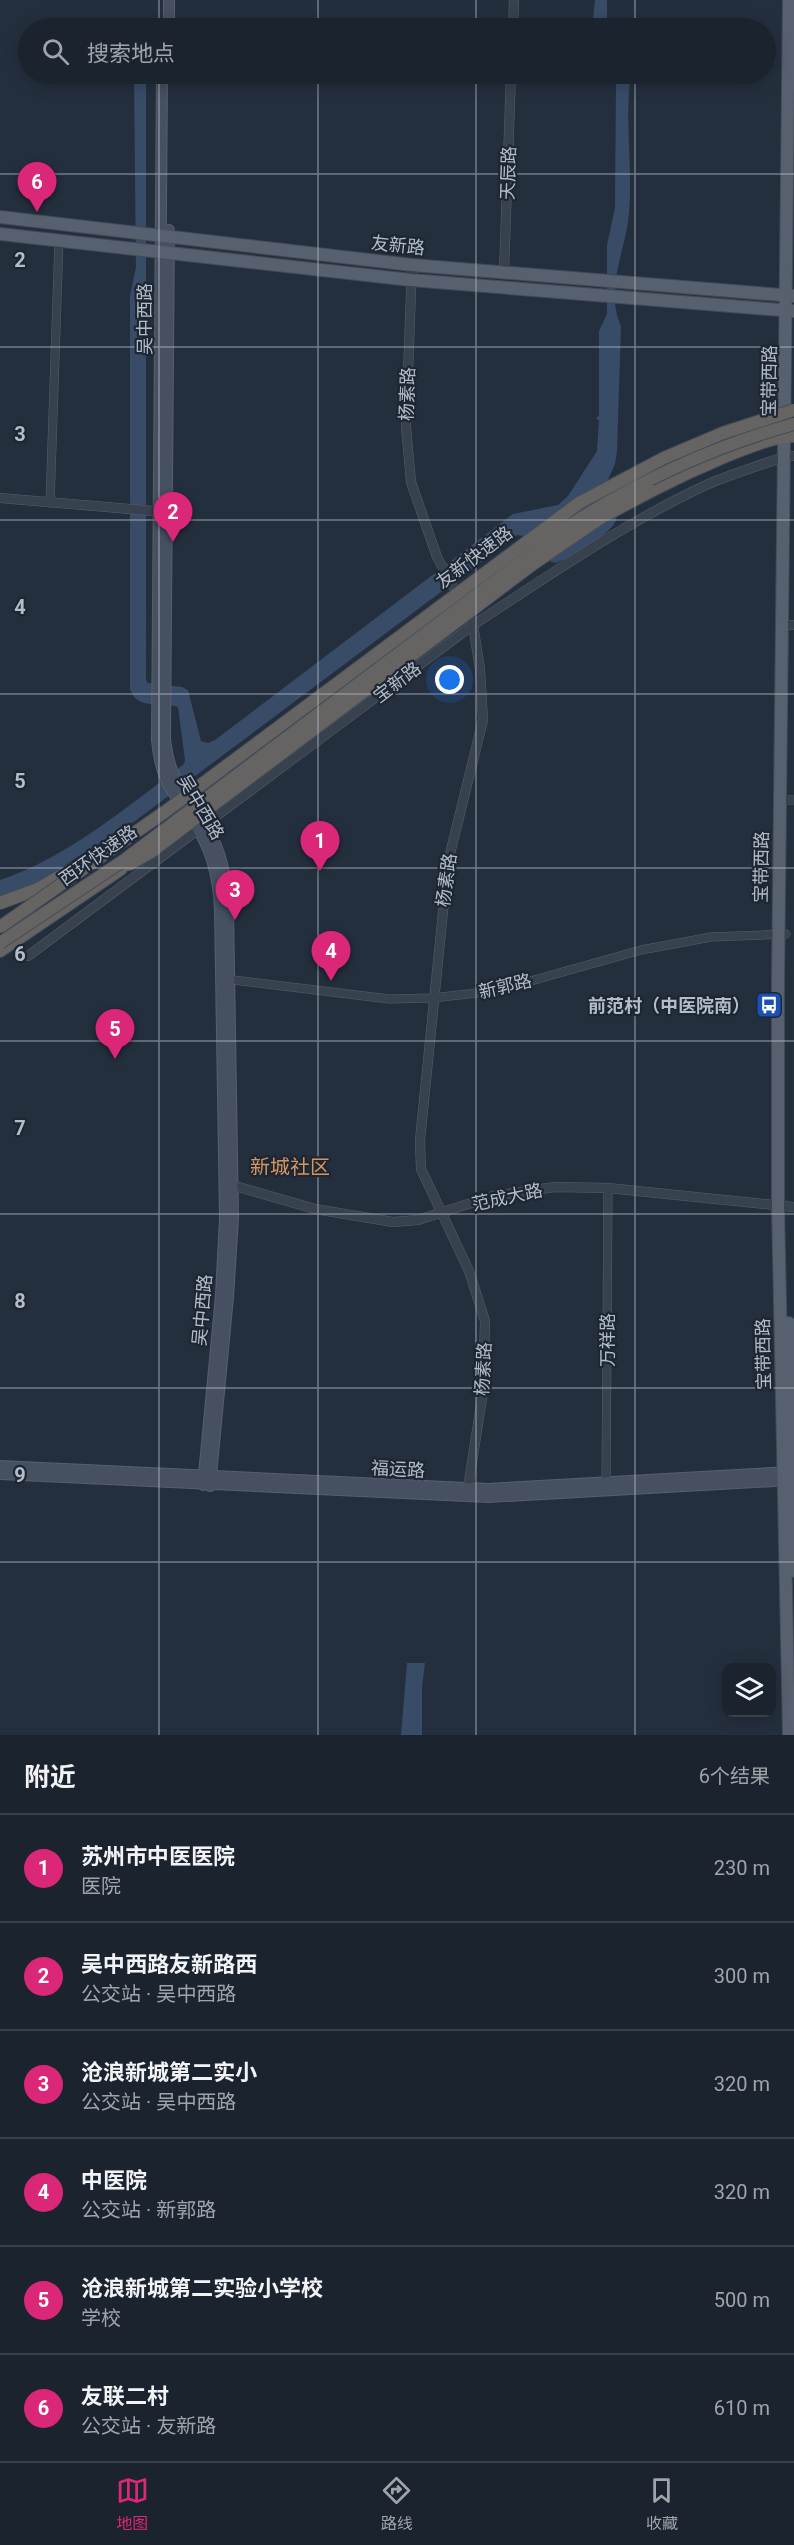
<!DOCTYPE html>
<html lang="zh">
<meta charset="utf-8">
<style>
body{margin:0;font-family:Roboto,"Noto Sans SC",sans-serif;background:#282f3a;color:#f1f3f6}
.controls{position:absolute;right:18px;bottom:18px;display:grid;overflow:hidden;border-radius:12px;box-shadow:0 3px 15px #0003}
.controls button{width:54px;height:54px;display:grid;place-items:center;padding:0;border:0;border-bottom:2px solid #39404a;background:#1b232e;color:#f1f3f6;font:30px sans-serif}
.you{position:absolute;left:450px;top:680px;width:21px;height:21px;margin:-15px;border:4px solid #fff;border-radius:50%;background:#1a73e8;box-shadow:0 0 0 9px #1a73e833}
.badge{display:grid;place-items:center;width:39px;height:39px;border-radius:50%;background:#db2777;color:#fff;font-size:20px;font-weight:700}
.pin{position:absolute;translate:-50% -50px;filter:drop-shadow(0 2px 3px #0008)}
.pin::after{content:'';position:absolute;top:32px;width:21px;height:18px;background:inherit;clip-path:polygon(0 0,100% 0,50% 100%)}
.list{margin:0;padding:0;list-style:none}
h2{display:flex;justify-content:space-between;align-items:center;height:78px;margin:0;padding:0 24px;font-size:26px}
h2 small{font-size:20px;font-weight:400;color:#a0a4aa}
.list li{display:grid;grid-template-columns:39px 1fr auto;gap:18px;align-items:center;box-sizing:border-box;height:108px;padding:0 24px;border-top:2px solid #39404a}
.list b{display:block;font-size:22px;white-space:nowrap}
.list p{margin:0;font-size:20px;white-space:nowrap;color:#a0a4aa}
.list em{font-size:20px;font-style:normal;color:#a0a4aa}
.icon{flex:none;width:33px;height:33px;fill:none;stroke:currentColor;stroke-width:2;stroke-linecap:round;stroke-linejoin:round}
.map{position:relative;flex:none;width:794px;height:1735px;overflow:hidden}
.search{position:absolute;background:#1b232e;box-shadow:0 3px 15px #0003;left:18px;right:18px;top:18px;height:66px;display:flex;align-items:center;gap:15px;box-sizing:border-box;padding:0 21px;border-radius:33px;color:#a0a4aa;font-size:22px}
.sheet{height:726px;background:#1b232e}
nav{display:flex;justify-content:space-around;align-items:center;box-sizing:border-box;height:84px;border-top:2px solid #39404a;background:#1b232e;font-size:16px;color:#a0a4aa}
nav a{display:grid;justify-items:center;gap:3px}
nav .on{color:#db2777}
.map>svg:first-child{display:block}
.water{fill:#394c67}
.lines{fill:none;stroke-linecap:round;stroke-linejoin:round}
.minor-casing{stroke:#565f6c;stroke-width:9}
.tertiary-casing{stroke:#565f6c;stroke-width:10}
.secondary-casing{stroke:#565f6c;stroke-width:12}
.primary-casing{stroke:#414a57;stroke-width:14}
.trunk-casing{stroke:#434c59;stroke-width:14}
.minor{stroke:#38414e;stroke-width:8}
.tertiary{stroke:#38414e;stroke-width:9}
.secondary{stroke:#465061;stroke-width:10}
.primary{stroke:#56606e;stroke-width:12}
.trunk{stroke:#656462;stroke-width:12}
.trunk-bridge-casing{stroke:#434c59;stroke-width:14;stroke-linecap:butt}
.trunk-bridge{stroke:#656462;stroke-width:12}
.grid{fill:none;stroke:#b4bcc9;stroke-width:1.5;stroke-opacity:0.55}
.labels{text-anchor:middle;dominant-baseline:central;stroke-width:4.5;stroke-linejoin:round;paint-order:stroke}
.street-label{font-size:18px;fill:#b4bcc9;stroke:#1d2633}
.poi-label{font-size:18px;font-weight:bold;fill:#b4bcc9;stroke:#1d2633;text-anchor:end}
.neighbourhood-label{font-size:20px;fill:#d59563;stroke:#1d2633}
.grid-label{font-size:20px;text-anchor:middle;font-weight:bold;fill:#b4bcc9;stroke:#1d2633;stroke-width:4.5;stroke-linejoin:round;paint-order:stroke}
</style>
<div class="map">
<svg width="794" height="1735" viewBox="0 0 794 1735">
<rect width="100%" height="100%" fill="#242f3e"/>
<path class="water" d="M595,0H607V23L617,28H592Z
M134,74H146V680L148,683L182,687L188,690L201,741L208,743L215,740L513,514L558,505L568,496L597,451L599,420L596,419L599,415V331L607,314V245L615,208L616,83L611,74H605H631C624,119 633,167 629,213C626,251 604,288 621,326L617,451L615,464L606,484C610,495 619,509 616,520C613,533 568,560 555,563L541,558L524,536L517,535L135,821L36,883L0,898V880C68,857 127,807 184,764L185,760L178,707C161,701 137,711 130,689V296L136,267Z
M407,1663H425L422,1687V1735H401Z"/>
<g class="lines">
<defs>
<path id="minor" d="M50,503L59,241
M780,800H794
M225,979L389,999L432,998L495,991L641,950L711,937L786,934
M606,1486L608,1188"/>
<path id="tertiary" d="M513,28L514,0
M412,265L406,427L411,482L437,557L459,598
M504,272L511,74
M0,498L165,512
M465,610L473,625L480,669L483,720L448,862L420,1140L421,1169L469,1271L485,1321L483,1392L467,1494
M784,625H794
M28,956L473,625C548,576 623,524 704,486C731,474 759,466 786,456H793
M228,1184L315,1209L393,1222L418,1220L493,1196L555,1187L608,1188L794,1207"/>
<path id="secondary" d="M169,28V0
M162,74L157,740C162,795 184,799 205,842C215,863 219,887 220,910L225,1218L221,1296L203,1485
M169,230L165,739C170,785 187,793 208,829C222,853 227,882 228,909L233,1218L228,1297L210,1486
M0,1466L488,1489L791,1472
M0,1474L488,1497L791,1480"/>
<path id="primary" d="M0,217L412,265L793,296
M0,234L411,280L793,311
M789,1323L794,1571
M789,1735L778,1207V981L789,0"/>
<path id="trunk" d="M651,491C680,476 765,435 794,436
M0,903L38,889L84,862
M0,951L121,869"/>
</defs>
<use href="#minor" class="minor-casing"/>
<use href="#tertiary" class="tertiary-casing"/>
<use href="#secondary" class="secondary-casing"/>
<use href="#primary" class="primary-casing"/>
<use href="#trunk" class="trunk-casing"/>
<use href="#minor" class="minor"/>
<use href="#tertiary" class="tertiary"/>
<use href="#secondary" class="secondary"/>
<use href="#primary" class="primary"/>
<use href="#trunk" class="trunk"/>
<defs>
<path id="trunk-bridge" d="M128,865L151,852L533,564L602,517L651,491
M0,927L166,811L579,503L664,458L723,433L794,410
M0,943L123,861L564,529C636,482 712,447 794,424"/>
</defs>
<use href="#trunk-bridge" class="trunk-bridge-casing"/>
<use href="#trunk-bridge" class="trunk-bridge"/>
</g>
<path class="grid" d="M159,0V28M318,0V28M476,0V28M635,0V28M159,74V1735M318,74V1735M476,74V1735M635,74V1735M0,174H794M0,347H794M0,520H794M0,694H794M0,868H794M0,1041H794M0,1214H794M0,1388H794M0,1562H794"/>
<defs>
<symbol id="bus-square" viewBox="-11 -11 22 22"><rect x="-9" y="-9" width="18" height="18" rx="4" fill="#1a4fb4" stroke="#1d2633"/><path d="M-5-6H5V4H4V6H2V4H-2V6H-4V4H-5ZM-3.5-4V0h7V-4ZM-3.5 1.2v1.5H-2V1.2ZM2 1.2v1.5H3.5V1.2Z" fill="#fff"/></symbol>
</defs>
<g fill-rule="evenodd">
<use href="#bus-square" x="754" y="990" width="30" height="30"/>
</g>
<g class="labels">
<g class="street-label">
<text transform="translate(508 173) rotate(-88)">天辰路</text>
<text transform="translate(398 245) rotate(6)">友新路</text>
<text transform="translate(144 319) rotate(-90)">吴中西路</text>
<text transform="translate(769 381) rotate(-89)">宝带西路</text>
<text transform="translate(407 394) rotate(-88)">杨素路</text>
<text transform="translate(474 557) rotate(-37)">友新快速路</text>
<text transform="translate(397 682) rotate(-37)">宝新路</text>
<text transform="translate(201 807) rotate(59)">吴中西路</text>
<text transform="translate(98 855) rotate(-35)">西环快速路</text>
<text transform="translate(761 867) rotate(-89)">宝带西路</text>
<text transform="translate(446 880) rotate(-82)">杨素路</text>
<text transform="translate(505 986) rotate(-13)">新郭路</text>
<text transform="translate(507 1197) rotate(-12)">范成大路</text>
<text transform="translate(202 1310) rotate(-85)">吴中西路</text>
<text transform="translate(607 1340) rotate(-90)">万祥路</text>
<text transform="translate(763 1354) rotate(-91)">宝带西路</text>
<text transform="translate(483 1369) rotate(-87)">杨素路</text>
<text transform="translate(398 1469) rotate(3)">福运路</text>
</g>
<g class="poi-label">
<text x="750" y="1005">前范村（中医院南）</text>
</g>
<g class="neighbourhood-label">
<text x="290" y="1167">新城社区</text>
</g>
</g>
<g class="grid-label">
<text x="20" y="267">2</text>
<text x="20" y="441">3</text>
<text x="20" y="614">4</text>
<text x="20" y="788">5</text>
<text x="20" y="961">6</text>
<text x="20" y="1135">7</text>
<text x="20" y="1308">8</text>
<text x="20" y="1482">9</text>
</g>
</svg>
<div class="controls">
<button><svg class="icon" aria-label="layers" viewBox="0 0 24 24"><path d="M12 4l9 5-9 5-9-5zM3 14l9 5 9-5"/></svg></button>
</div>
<div class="you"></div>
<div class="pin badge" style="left:320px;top:871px">1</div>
<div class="pin badge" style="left:173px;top:542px">2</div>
<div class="pin badge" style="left:235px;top:920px">3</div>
<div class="pin badge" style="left:331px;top:981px">4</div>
<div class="pin badge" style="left:115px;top:1059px">5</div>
<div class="pin badge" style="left:37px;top:212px">6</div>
<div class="search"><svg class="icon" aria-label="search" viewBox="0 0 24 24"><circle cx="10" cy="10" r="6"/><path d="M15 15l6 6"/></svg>搜索地点</div>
</div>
<section class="sheet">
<h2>附近<small>6个结果</small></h2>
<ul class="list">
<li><span class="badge">1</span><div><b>苏州市中医医院</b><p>医院</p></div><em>230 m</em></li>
<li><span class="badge">2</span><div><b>吴中西路友新路西</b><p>公交站 · 吴中西路</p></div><em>300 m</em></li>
<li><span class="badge">3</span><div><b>沧浪新城第二实小</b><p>公交站 · 吴中西路</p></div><em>320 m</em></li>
<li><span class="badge">4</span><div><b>中医院</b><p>公交站 · 新郭路</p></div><em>320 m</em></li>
<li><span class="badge">5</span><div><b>沧浪新城第二实验小学校</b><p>学校</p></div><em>500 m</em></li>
<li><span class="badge">6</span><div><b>友联二村</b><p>公交站 · 友新路</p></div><em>610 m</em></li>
</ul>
</section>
<nav>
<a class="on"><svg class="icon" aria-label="map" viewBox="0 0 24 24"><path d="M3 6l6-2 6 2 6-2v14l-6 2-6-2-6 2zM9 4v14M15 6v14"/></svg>地图</a>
<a><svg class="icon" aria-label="directions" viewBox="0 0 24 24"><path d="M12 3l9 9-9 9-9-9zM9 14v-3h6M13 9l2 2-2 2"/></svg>路线</a>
<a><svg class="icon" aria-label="saved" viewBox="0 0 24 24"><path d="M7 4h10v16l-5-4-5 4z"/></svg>收藏</a>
</nav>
